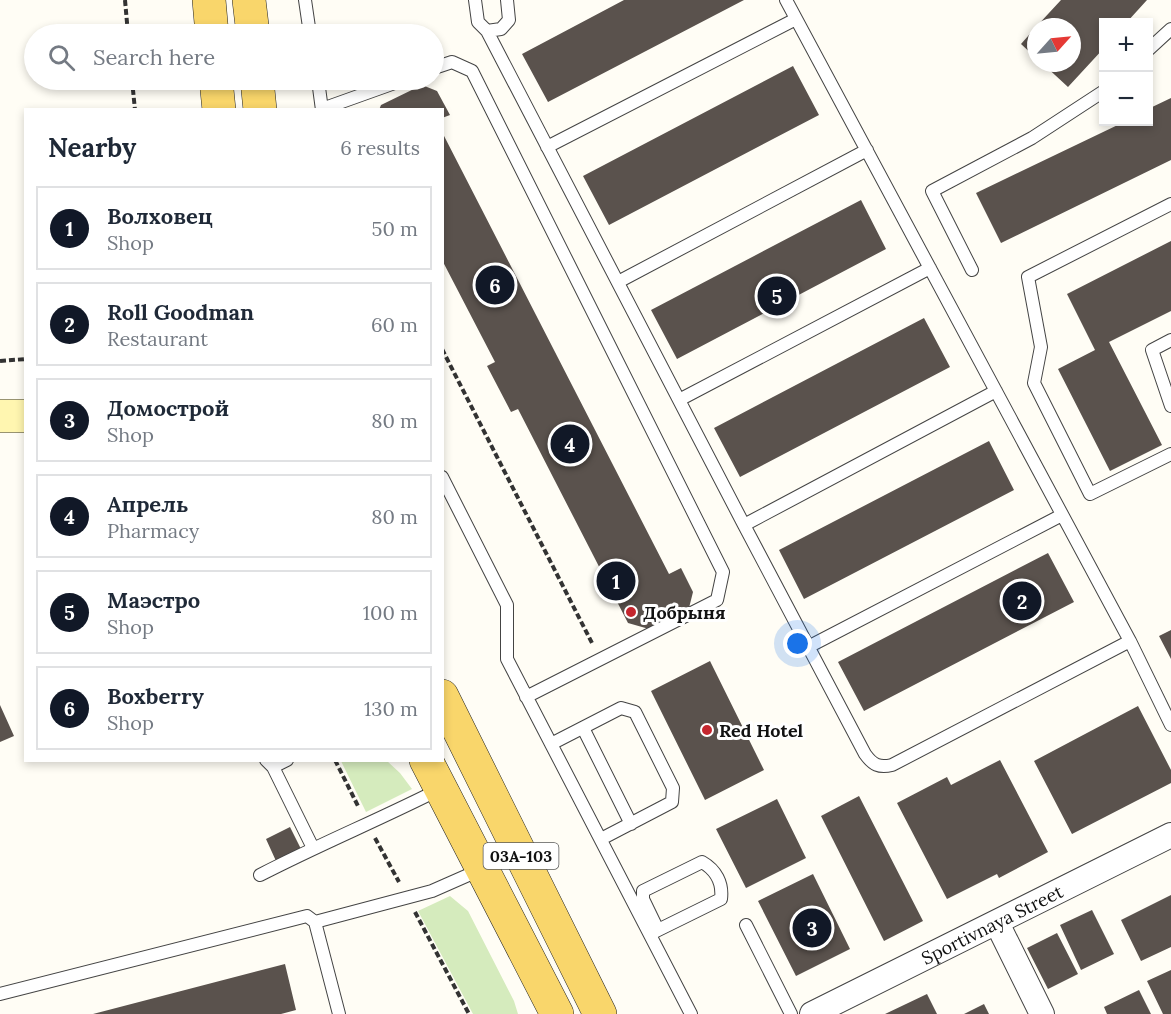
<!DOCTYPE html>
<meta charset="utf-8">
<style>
body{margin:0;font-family:Lora,serif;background:#f2f2f3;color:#1f2937}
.controls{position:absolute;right:18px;top:18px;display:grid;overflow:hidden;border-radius:0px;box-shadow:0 3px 9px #0003}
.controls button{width:54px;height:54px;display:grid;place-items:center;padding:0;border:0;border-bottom:2px solid #e0e1e3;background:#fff;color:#1f2937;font:30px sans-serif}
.compass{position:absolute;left:1027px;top:18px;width:54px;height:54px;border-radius:50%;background:#fff;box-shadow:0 3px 9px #0003;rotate:63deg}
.you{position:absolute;left:798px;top:644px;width:21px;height:21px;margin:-15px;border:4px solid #fff;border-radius:50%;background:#1a73e8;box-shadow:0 0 0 9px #1a73e833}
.badge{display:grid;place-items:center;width:39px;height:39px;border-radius:50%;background:#111827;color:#fff;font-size:20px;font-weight:700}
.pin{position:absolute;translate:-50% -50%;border:3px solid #fff;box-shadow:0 2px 6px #0006}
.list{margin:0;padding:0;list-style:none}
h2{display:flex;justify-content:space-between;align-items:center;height:78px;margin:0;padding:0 24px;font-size:26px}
h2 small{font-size:20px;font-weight:400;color:#747a83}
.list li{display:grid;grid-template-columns:39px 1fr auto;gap:18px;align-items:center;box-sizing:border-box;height:84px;margin:0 12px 12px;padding:0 12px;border:2px solid #e0e1e3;border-radius:0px}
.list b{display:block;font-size:22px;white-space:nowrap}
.list p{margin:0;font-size:20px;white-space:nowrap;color:#747a83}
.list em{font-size:20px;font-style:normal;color:#747a83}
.icon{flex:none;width:33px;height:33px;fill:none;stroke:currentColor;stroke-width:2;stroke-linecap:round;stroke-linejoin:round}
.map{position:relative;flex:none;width:1171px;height:1014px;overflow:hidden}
.search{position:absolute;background:#fff;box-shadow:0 3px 9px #0003;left:24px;top:24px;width:420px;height:66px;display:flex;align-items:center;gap:15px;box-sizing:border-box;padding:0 21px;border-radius:33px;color:#747a83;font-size:22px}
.panel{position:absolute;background:#fff;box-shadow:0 3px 9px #0003;left:24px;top:108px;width:420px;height:654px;border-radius:0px}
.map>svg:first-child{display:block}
.green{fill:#d5ebbd}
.building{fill:#5a524d}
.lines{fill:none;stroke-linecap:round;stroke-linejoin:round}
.lane-casing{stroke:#444;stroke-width:14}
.street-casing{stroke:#444;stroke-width:26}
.secondary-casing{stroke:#333;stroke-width:34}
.primary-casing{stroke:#222;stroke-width:34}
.path{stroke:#333;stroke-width:4;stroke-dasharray:6 3;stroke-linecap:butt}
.lane{stroke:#fff;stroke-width:12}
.street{stroke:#fff;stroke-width:24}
.secondary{stroke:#fff6b0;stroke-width:33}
.primary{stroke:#f9d66b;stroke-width:33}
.poi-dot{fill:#c4262e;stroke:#fff;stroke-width:2}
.labels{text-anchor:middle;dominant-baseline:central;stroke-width:6;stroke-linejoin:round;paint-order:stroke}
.shield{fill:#fff;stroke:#585858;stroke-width:1.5}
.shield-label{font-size:16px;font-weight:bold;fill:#111}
.poi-label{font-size:18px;font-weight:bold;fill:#111;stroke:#fff;text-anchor:start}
.street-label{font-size:18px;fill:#111;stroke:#fff}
</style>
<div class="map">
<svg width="1171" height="1014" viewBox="0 0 1171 1014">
<rect width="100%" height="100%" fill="#fffdf5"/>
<path class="green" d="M341,761H387L400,773L412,789L366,812Z
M450,896L468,911L514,1001L518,1014H473L418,911Z"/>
<path class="building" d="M624,0H744L548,102L522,54Z
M1061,0H1147L1127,22H1104V48L1068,87L1042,63H1072V27H1036Z
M1036,27V58L1021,44Z
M793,66L819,115L609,225L583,176Z
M422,85L437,91L450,115L442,118V110H379L381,105Z
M1171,98V160L1001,243L976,193L1124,122H1148V109Z
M442,132L669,574L681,568L693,592L689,608L649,629L628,623L518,409L511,412L487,366L495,362L442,260Z
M861,200L886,249L677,359L651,310Z
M1171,241V311L1109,342L1162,445L1110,471L1058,369L1095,350L1067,294Z
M924,318L950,367L740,477L714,428Z
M989,441L1014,490L804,599L779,550Z
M1048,553L1074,602L864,711L838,662Z
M1171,630V659L1159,636Z
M710,661L764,770L705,800L651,691Z
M0,705L14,736L0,742Z
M1138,706L1171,770V783L1072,834L1034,761Z
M1000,760L1048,852L999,878L997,874L947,899L897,803L947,777L951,785Z
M859,796L923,921L884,941L821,816Z
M777,799L806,858L746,888L716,829Z
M290,827L301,849L276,861L266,839Z
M813,874L850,949L796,976L758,901Z
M1171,895V947L1141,961L1121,920Z
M1092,910L1114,954L1081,970L1060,925Z
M1057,933L1078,974L1048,989L1027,948Z
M285,964L296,1010L281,1014H93Z
M1171,970V1014H1163L1147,981Z
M1139,990L1151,1014H1107L1104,1007Z
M927,994L937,1014H885Z
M984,1004L989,1014H964Z"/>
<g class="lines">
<defs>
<path id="lane" d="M305,0L310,34
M475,0L478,22L487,31L501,29L509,20L507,0
M786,0L1130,641L1171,725
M487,31L744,525L996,391
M1148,50L1171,29
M434,68L452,62L472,71L723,572L717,600L526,697
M318,80L322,110
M322,109L403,80
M547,147L796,19
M1171,204L1028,277L1041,347L1034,383L1090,494L1171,454
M972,270L932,191L1032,138L1104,91
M618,282L867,150
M1171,340L1152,350L1171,406
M679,400L930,268
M442,477L507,605V659L691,1014
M744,525L865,754C873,765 879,768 892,765L1130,641
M808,647L1062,515
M583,728L631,824
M551,744L621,708L635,712L673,788L672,802L601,839
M266,760L273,767L287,760
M273,767L313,848
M260,875C320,844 381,819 440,789
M315,922L432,891L482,869
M746,925L791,1014
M650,934L721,899C723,883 716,870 702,862L643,891V899L658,930
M0,994L307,916L315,922L339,1014"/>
<g id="street">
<path d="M997,923L1042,1014"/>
<path id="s1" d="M812,1014L1171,835"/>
</g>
<path id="secondary" d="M0,416H26"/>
<path id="primary" d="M209,0L212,34
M249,0L253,34
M216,80L219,110
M257,80L260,110
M442,696L600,1014
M426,760L557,1014"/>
</defs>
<use href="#lane" class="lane-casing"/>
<use href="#street" class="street-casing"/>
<use href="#secondary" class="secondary-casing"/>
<use href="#primary" class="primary-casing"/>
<path class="path" d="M125,0L128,34
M132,80L135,110
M442,349L593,645
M0,361L26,359
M335,760L359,808
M375,838L399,882
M415,912L469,1014"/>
<use href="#lane" class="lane"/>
<use href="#street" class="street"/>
<use href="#secondary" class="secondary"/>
<use href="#primary" class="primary"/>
</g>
<g class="poi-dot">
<circle cx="631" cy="612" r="6"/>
<circle cx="707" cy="730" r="6"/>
</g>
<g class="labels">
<rect class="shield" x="483.5" y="843" width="75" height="26" rx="4.5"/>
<g class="shield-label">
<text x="521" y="856">03А-103</text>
</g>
<g class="poi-label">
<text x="643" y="612">Добрыня</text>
<text x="719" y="730">Red Hotel</text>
</g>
<g class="street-label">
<text stroke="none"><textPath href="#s1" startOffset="201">Sportivnaya Street</textPath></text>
</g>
</g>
</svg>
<div class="controls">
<button>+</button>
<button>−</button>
</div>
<svg class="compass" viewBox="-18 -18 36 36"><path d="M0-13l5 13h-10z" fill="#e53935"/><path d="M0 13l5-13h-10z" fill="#747a83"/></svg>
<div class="you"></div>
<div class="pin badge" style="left:616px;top:581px">1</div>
<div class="pin badge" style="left:1022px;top:601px">2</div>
<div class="pin badge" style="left:812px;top:928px">3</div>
<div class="pin badge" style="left:570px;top:444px">4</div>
<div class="pin badge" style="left:777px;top:296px">5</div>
<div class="pin badge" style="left:495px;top:285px">6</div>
<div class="search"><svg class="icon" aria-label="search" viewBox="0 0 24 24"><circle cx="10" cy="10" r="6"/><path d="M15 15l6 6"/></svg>Search here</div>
<section class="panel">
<h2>Nearby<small>6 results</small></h2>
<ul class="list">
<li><span class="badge">1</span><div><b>Волховец</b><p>Shop</p></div><em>50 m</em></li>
<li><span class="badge">2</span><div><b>Roll Goodman</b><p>Restaurant</p></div><em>60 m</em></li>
<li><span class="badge">3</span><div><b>Домострой</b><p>Shop</p></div><em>80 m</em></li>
<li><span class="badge">4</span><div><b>Апрель</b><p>Pharmacy</p></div><em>80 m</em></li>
<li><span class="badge">5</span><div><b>Маэстро</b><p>Shop</p></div><em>100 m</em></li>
<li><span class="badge">6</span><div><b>Boxberry</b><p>Shop</p></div><em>130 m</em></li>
</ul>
</section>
</div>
